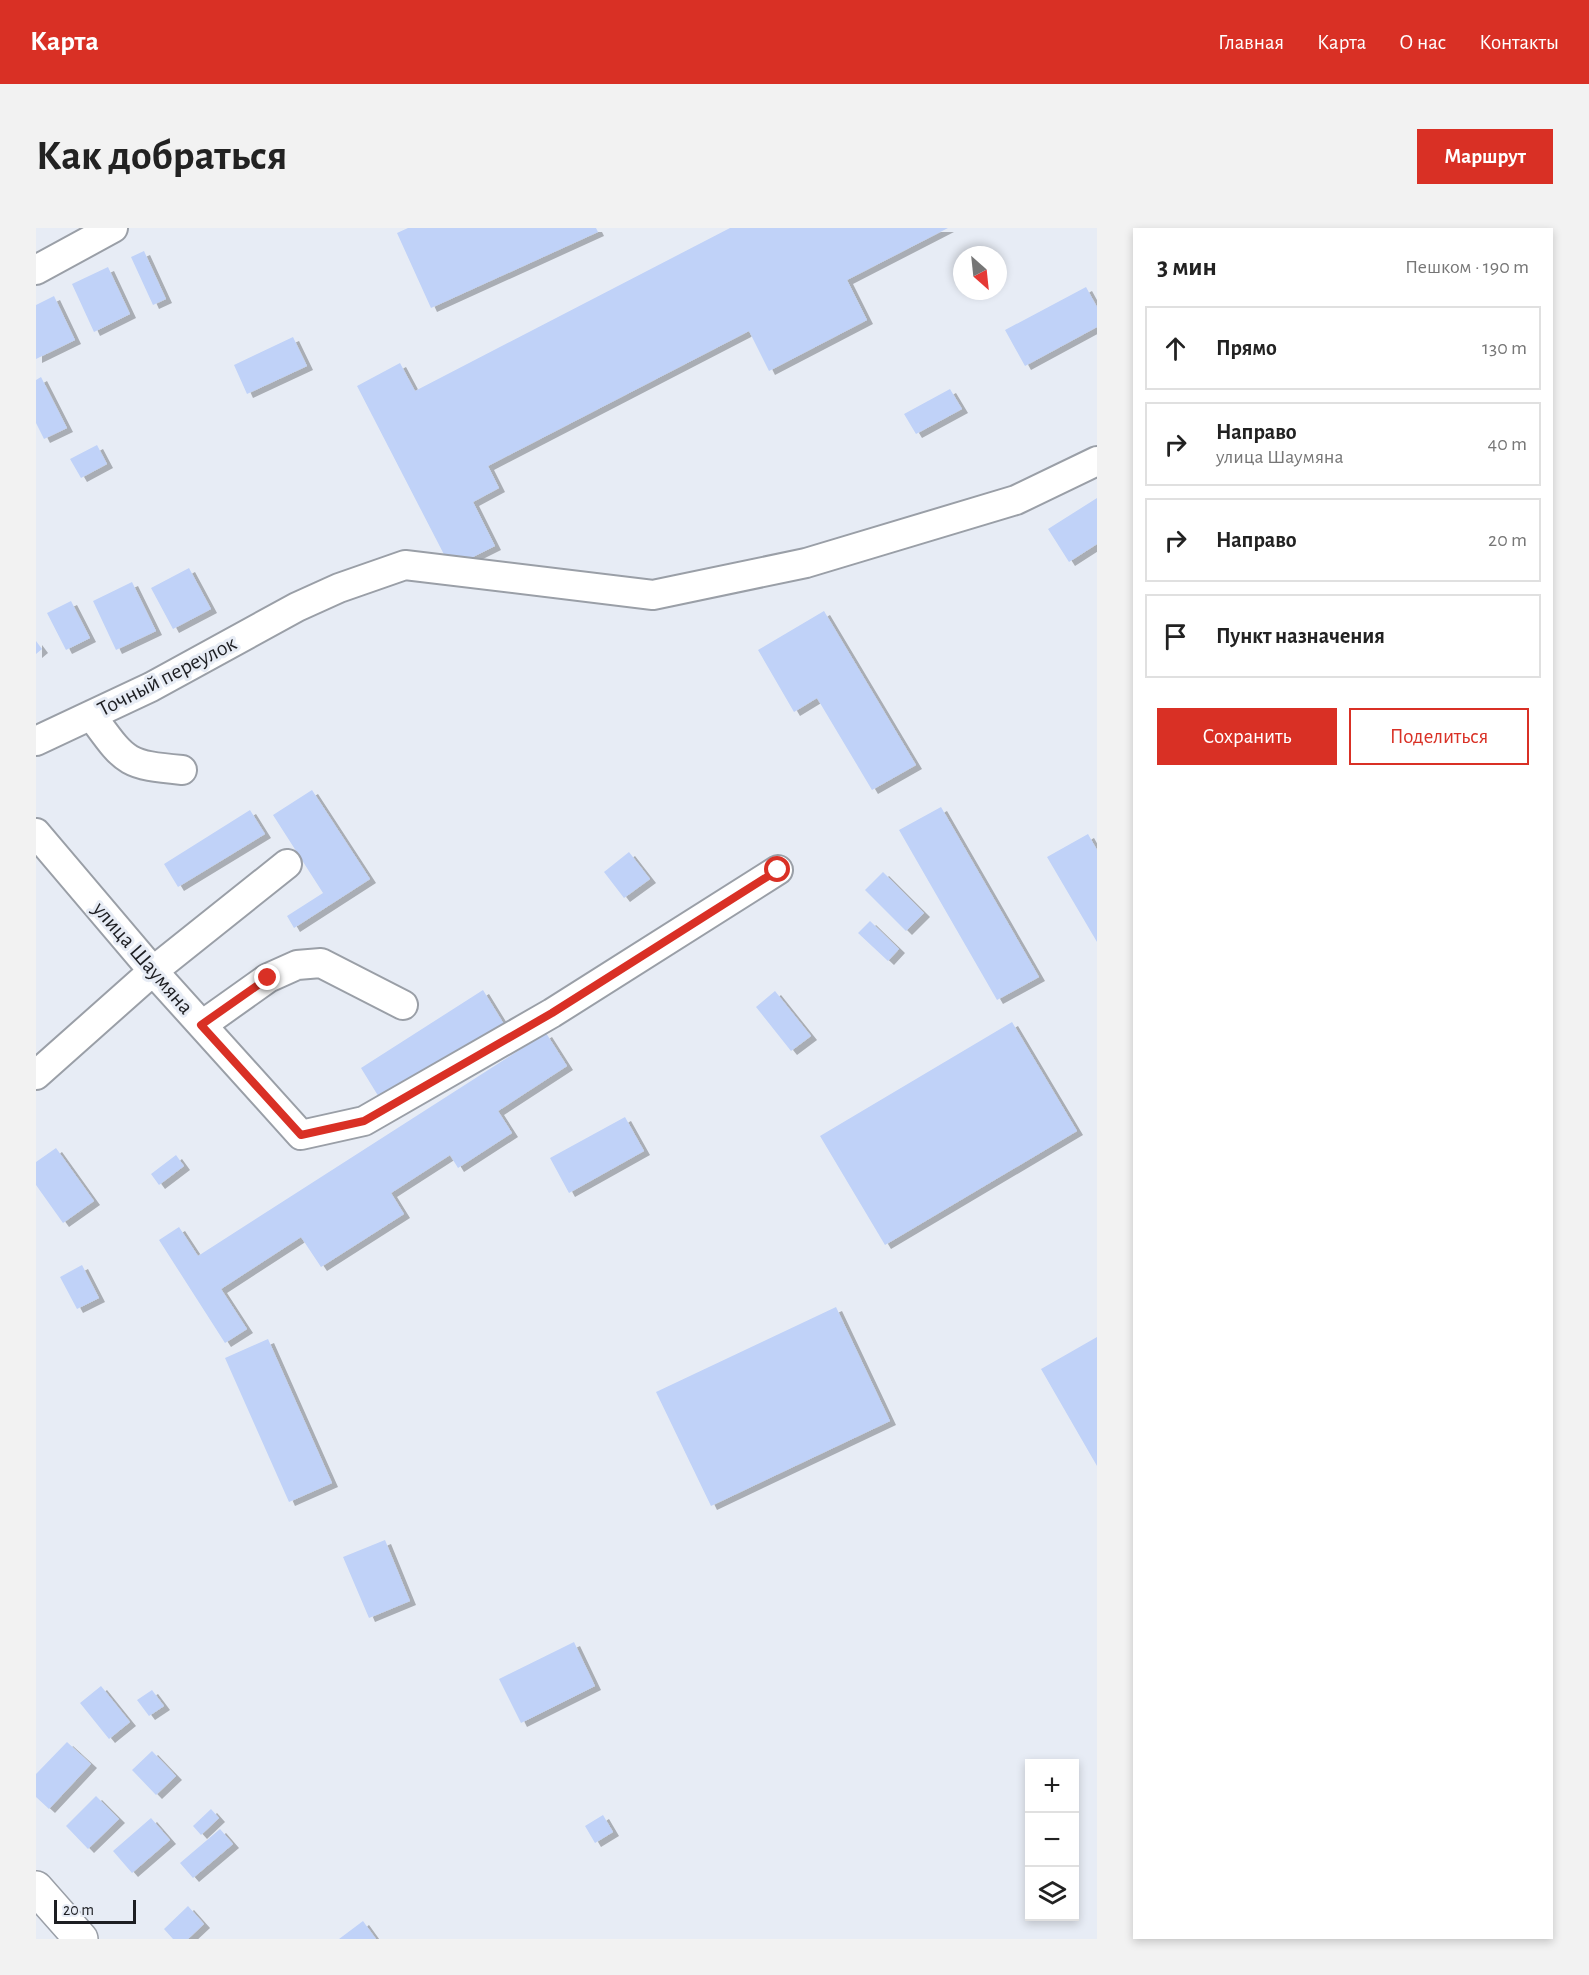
<!DOCTYPE html>
<html lang="ru">
<meta charset="utf-8">
<style>
body{margin:0;font-family:"Alegreya Sans",sans-serif;background:#f2f2f2;color:#222}
.controls{position:absolute;right:18px;bottom:18px;display:grid;overflow:hidden;border-radius:0px;box-shadow:0 3px 9px #0003}
.controls button{width:54px;height:54px;display:grid;place-items:center;padding:0;border:0;border-bottom:2px solid #e0e0e0;background:#fff;color:#222;font:30px sans-serif}
.compass{position:absolute;left:917px;top:18px;width:54px;height:54px;border-radius:50%;background:#fff;box-shadow:0 3px 9px #0003;rotate:153deg}
.scale{position:absolute;left:18px;bottom:15px;width:82px;box-sizing:border-box;padding-left:6px;border:3px solid #1d1e22;border-top:0;font-size:16px;line-height:21px;white-space:nowrap;color:#1d1e22;-webkit-text-stroke:4px #e7ecf5;paint-order:stroke}
.stop{position:absolute;width:18px;height:18px;margin:-14px;border:4px solid #d93025;border-radius:50%;background:#fff}
.stop.end{background:#d93025;border-color:#fff;box-shadow:0 2px 6px #0008}
.list{margin:0;padding:0;list-style:none}
h2{display:flex;justify-content:space-between;align-items:center;height:78px;margin:0;padding:0 24px;font-size:26px}
h2 small{font-size:20px;font-weight:400;color:#767676}
.list li{display:grid;grid-template-columns:39px 1fr auto;gap:18px;align-items:center;box-sizing:border-box;height:84px;margin:0 12px 12px;padding:0 12px;border:2px solid #e0e0e0;border-radius:0px}
.list b{display:block;font-size:22px;white-space:nowrap}
.list p{margin:0;font-size:20px;white-space:nowrap;color:#767676}
.list em{font-size:20px;font-style:normal;color:#767676}
.actions{display:flex;gap:12px;padding:18px 24px}
.actions a{flex:1;padding:14px 0;border:2px solid #d93025;border-radius:0px;text-align:center;font-size:21px;color:#d93025}
.actions .main{background:#d93025;color:#fff}
.icon{flex:none;width:33px;height:33px;fill:none;stroke:currentColor;stroke-width:2;stroke-linecap:round;stroke-linejoin:round}
.map{position:relative;flex:none;width:1061px;height:1711px;overflow:hidden;border-radius:0px}
header{display:flex;align-items:center;gap:36px;box-sizing:border-box;height:84px;padding:0 30px;background:#d93025;color:#fff}
header strong{font-size:28px}
nav{display:flex;gap:33px;margin-inline-start:auto;font-size:21px}
.intro{display:flex;align-items:center;justify-content:space-between;box-sizing:border-box;height:144px;padding:0 36px}
h1{margin:0;font-size:42px}
.button{padding:15px 27px;border-radius:0px;background:#d93025;color:#fff;font-size:21px;font-weight:700}
main{display:flex;gap:36px;padding:0 36px}
aside{flex:1;background:#fff;border-radius:0px;box-shadow:0 3px 9px #0003}
.map>svg:first-child{display:block}
.building{fill:#c0d2f8;filter:url(#shadow)}
.lines{fill:none;stroke-linecap:round;stroke-linejoin:round}
.minor-casing{stroke:#9a9fa7;stroke-width:32}
.major-casing{stroke:#9a9fa7;stroke-width:36}
.minor{stroke:#fff;stroke-width:28}
.major{stroke:#fff;stroke-width:33}
.route{stroke:#d93025;stroke-width:8}
.labels{text-anchor:middle;dominant-baseline:central;stroke-width:6;stroke-linejoin:round;paint-order:stroke}
.street-label{font-size:22px;fill:#1d1e22;stroke:#e7ecf5}
</style>
<header>
<strong>Карта</strong>
<nav><a>Главная</a><a>Карта</a><a>О нас</a><a>Контакты</a></nav>
</header>
<div class="intro"><h1>Как добраться</h1><a class="button">Маршрут</a></div>
<main>
<div class="map">
<svg width="1061" height="1711" viewBox="0 0 1061 1711">
<defs>
<filter id="shadow"><feDropShadow dx="6" dy="4" stdDeviation="0" flood-color="#0004"/></filter>
</defs>
<rect width="100%" height="100%" fill="#e7ecf5"/>
<path class="building" d="M372,0H560L562,4L395,80L361,5Z
M694,0H912L811,52L831,92L733,143L713,103L452,238L463,260L437,274L459,318L415,340L321,158L364,135L379,163Z
M108,23L130,71L117,77L95,29Z
M72,39L94,86L58,104L36,56Z
M1050,59L1061,79V99L989,138L969,102Z
M18,68L39,112L0,131V77Z
M257,109L271,138L211,166L198,137Z
M5,149L31,200L8,211L0,195V152Z
M914,161L926,181L880,206L868,186Z
M61,217L71,236L45,250L34,231Z
M1061,270V316L1033,334L1012,301Z
M153,340L175,381L137,401L115,360Z
M96,354L120,403L80,422L57,373Z
M35,373L54,410L30,422L11,385Z
M788,383L880,537L836,562L781,470L758,484L722,422Z
M0,413L6,421L0,426Z
M276,562L334,651L258,700L251,688L287,665L237,587Z
M905,579L1003,749L961,772L863,602Z
M214,582L229,606L142,659L128,636Z
M1052,606L1061,622V714L1011,629Z
M593,624L614,651L588,670L568,644Z
M847,644L888,685L870,703L829,662Z
M834,693L863,721L852,733L822,705Z
M447,762L471,801L349,879L325,840Z
M739,763L775,808L755,823L720,779Z
M976,794L1041,903L849,1017L784,908Z
M510,805L531,838L462,883L476,905L422,940L414,927L355,965L368,986L285,1039L265,1009L185,1061L211,1101L189,1115L123,1012L143,999L162,1028Z
M589,889L608,923L533,965L514,930Z
M20,920L58,973L27,995L0,957V934Z
M140,927L148,938L123,957L115,946Z
M46,1037L63,1070L41,1081L24,1049Z
M800,1079L854,1193L675,1278L620,1164Z
M1061,1109V1238L1005,1141Z
M232,1111L296,1255L253,1274L189,1130Z
M349,1312L374,1373L333,1390L307,1329Z
M538,1414L559,1458L485,1495L463,1451Z
M65,1458L94,1494L73,1511L44,1475Z
M116,1462L128,1478L113,1488L101,1472Z
M31,1514L55,1536L13,1581L0,1569V1546Z
M116,1523L140,1548L120,1567L96,1542Z
M60,1568L83,1591L52,1621L30,1598Z
M175,1581L183,1590L165,1607L157,1598Z
M567,1587L577,1604L559,1615L549,1598Z
M115,1590L134,1612L96,1645L77,1623Z
M184,1601L197,1616L157,1650L144,1635Z
M152,1678L168,1696L152,1711H137L128,1701Z
M327,1693L340,1711H303Z"/>
<g class="lines">
<defs>
<path id="minor" d="M0,42L77,0
M55,487C89,533 88,537 146,542
M0,513L115,459L261,379L303,360L369,337L617,367L770,335L980,272L1061,233
M0,605L117,743L265,907L328,893L516,785L742,642
M166,797L232,750L261,737L285,735L367,777
M0,847L117,743L251,636"/>
<path id="major" d="M0,1660L45,1711"/>
</defs>
<use href="#minor" class="minor-casing"/>
<use href="#major" class="major-casing"/>
<use href="#minor" class="minor"/>
<use href="#major" class="major"/>
</g>
<g class="lines">
<path class="route" d="M232,750L165,797L265,907L328,893L516,785L742,642"/>
</g>
<g class="labels">
<g class="street-label">
<text transform="translate(131 448) rotate(-27)">Точный переулок</text>
<text transform="translate(107 730) rotate(49)">улица Шаумяна</text>
</g>
</g>
</svg>
<div class="controls">
<button>+</button>
<button>−</button>
<button><svg class="icon" aria-label="layers" viewBox="0 0 24 24"><path d="M12 4l9 5-9 5-9-5zM3 14l9 5 9-5"/></svg></button>
</div>
<svg class="compass" viewBox="-18 -18 36 36"><path d="M0-13l5 13h-10z" fill="#e53935"/><path d="M0 13l5-13h-10z" fill="#767676"/></svg>
<div class="scale">20 m</div>
<div class="stop" style="left:742px;top:642px"></div>
<div class="stop end" style="left:232px;top:750px"></div>
</div>
<aside>
<h2>3 мин<small>Пешком · 190 m</small></h2>
<ul class="list">
<li><svg class="icon" aria-label="ahead" viewBox="0 0 24 24"><path d="M12 20V5M6 11l6-6 6 6"/></svg><div><b>Прямо</b></div><em>130 m</em></li>
<li><svg class="icon" aria-label="right" viewBox="0 0 24 24"><path d="M7 20v-9h11M14 6l5 5-5 5"/></svg><div><b>Направо</b><p>улица Шаумяна</p></div><em>40 m</em></li>
<li><svg class="icon" aria-label="right" viewBox="0 0 24 24"><path d="M7 20v-9h11M14 6l5 5-5 5"/></svg><div><b>Направо</b></div><em>20 m</em></li>
<li><svg class="icon" aria-label="arrive" viewBox="0 0 24 24"><path d="M6 21V4h12l-3 4 3 4H6"/></svg><div><b>Пункт назначения</b></div></li>
</ul>
<div class="actions"><a class="main">Сохранить</a><a>Поделиться</a></div>
</aside>
</main>
